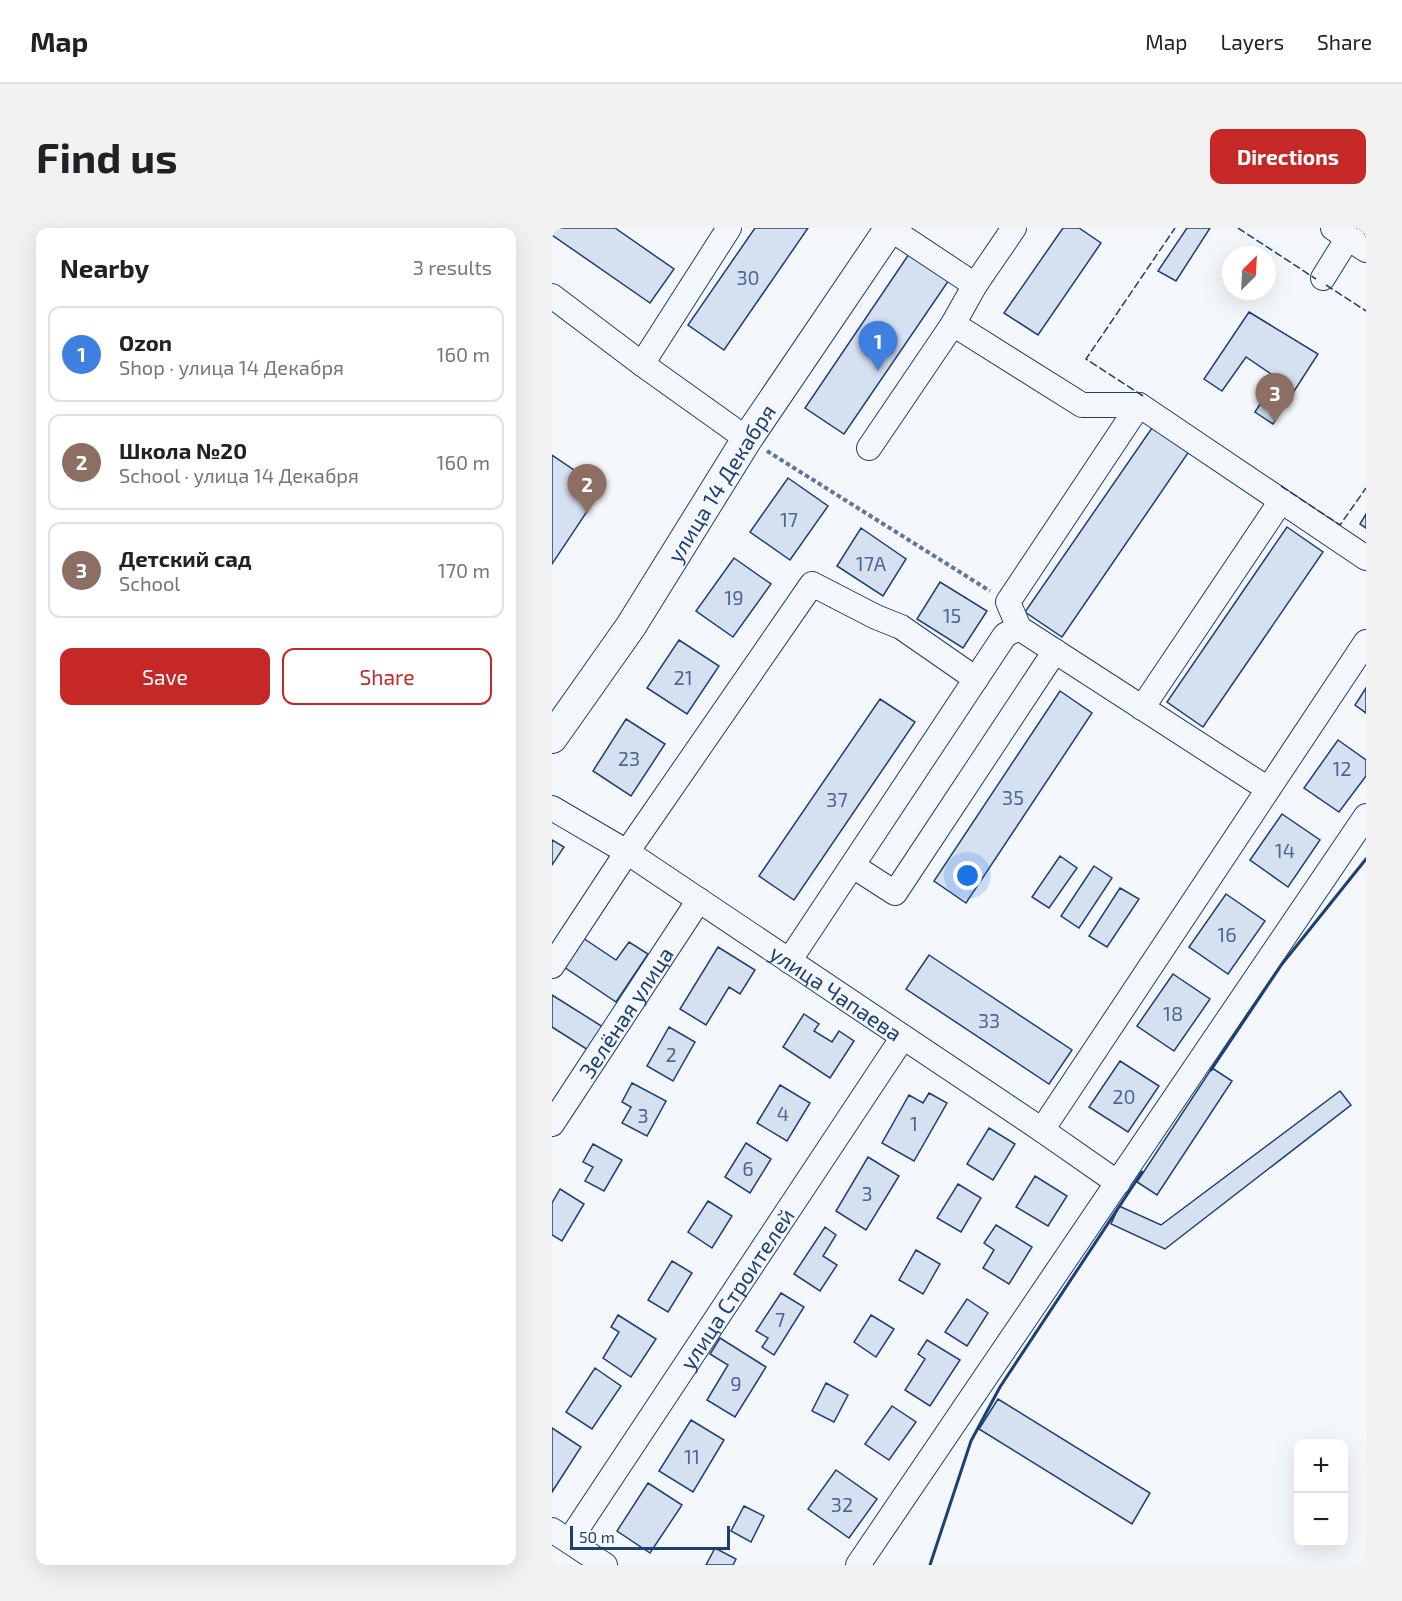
<!DOCTYPE html>
<meta charset="utf-8">
<style>
body{margin:0;font-family:"Exo 2",sans-serif;background:#f2f2f2;color:#202124}
.controls{position:absolute;right:18px;bottom:18px;display:grid;overflow:hidden;border-radius:12px;box-shadow:0 6px 24px #0002}
.controls button{width:54px;height:54px;display:grid;place-items:center;padding:0;border:0;border-bottom:2px solid #e0e0e0;background:#fff;color:#202124;font:30px sans-serif}
.compass{position:absolute;left:670px;top:18px;width:54px;height:54px;border-radius:50%;background:#fff;box-shadow:0 6px 24px #0002;rotate:24deg}
.scale{position:absolute;left:18px;bottom:15px;width:160px;box-sizing:border-box;padding-left:6px;border:3px solid #1d3f73;border-top:0;font-size:16px;line-height:21px;white-space:nowrap;color:#1d3f73;-webkit-text-stroke:4px #f4f7fb;paint-order:stroke}
.you{position:absolute;left:416px;top:648px;width:21px;height:21px;margin:-15px;border:4px solid #fff;border-radius:50%;background:#1a73e8;box-shadow:0 0 0 9px #1a73e833}
.badge{display:grid;place-items:center;width:39px;height:39px;border-radius:50%;background:#c62828;color:#fff;font-size:20px;font-weight:700}
.pin{position:absolute;translate:-50% -50px;filter:drop-shadow(0 2px 3px #0008)}
.pin::after{content:'';position:absolute;top:32px;width:21px;height:18px;background:inherit;clip-path:polygon(0 0,100% 0,50% 100%)}
.list{margin:0;padding:0;list-style:none}
h2{display:flex;justify-content:space-between;align-items:center;height:78px;margin:0;padding:0 24px;font-size:26px}
h2 small{font-size:20px;font-weight:400;color:#757577}
.list li{display:grid;grid-template-columns:39px 1fr auto;gap:18px;align-items:center;box-sizing:border-box;height:96px;margin:0 12px 12px;padding:0 12px;border:2px solid #e0e0e0;border-radius:12px}
.list b{display:block;font-size:22px;white-space:nowrap}
.list p{margin:0;font-size:20px;white-space:nowrap;color:#757577}
.list em{font-size:20px;font-style:normal;color:#757577}
.actions{display:flex;gap:12px;padding:18px 24px}
.actions a{flex:1;padding:14px 0;border:2px solid #c62828;border-radius:12px;text-align:center;font-size:21px;color:#c62828}
.actions .main{background:#c62828;color:#fff}
.map{position:relative;flex:none;width:814px;height:1337px;overflow:hidden;border-radius:12px}
header{display:flex;align-items:center;gap:36px;box-sizing:border-box;height:84px;padding:0 30px;background:#fff;border-bottom:2px solid #e0e0e0}
header strong{font-size:28px}
nav{display:flex;gap:33px;margin-inline-start:auto;font-size:21px}
.intro{display:flex;align-items:center;justify-content:space-between;box-sizing:border-box;height:144px;padding:0 36px}
h1{margin:0;font-size:42px}
.button{padding:15px 27px;border-radius:12px;background:#c62828;color:#fff;font-size:21px;font-weight:700}
main{display:flex;gap:36px;padding:0 36px}
aside{flex:1;background:#fff;border-radius:12px;box-shadow:0 6px 24px #0002}
.map>svg:first-child{display:block}
.building{fill:#d5e0f0;stroke:#1d3f73;stroke-width:1.5}
.lines{fill:none;stroke-linecap:round;stroke-linejoin:round}
.minor-casing{stroke:#1d3f73;stroke-width:26}
.major-casing{stroke:#1d3f73;stroke-width:32}
.path{stroke:#5e769c;stroke-width:4;stroke-dasharray:4.5 3;stroke-linecap:butt}
.minor{stroke:#f4f7fb;stroke-width:24}
.major{stroke:#f4f7fb;stroke-width:30}
.fence{stroke:#1d3f73;stroke-width:1.5;stroke-dasharray:8 3;stroke-linecap:butt}
.wall{stroke:#1d3f73;stroke-width:3}
.labels{text-anchor:middle;dominant-baseline:central;stroke-width:4.5;stroke-linejoin:round;paint-order:stroke}
.number-label{font-size:20px;fill:#4b6792}
.street-label{font-size:22px;fill:#1d3f73;stroke:#f4f7fb}
</style>
<header>
<strong>Map</strong>
<nav><a>Map</a><a>Layers</a><a>Share</a></nav>
</header>
<div class="intro"><h1>Find us</h1><a class="button">Directions</a></div>
<main>
<aside>
<h2>Nearby<small>3 results</small></h2>
<ul class="list">
<li><span class="badge" style="background:#3f7fe0">1</span><div><b>Ozon</b><p>Shop · улица 14 Декабря</p></div><em>160 m</em></li>
<li><span class="badge" style="background:#8d6e63">2</span><div><b>Школа №20</b><p>School · улица 14 Декабря</p></div><em>160 m</em></li>
<li><span class="badge" style="background:#8d6e63">3</span><div><b>Детский сад</b><p>School</p></div><em>170 m</em></li>
</ul>
<div class="actions"><a class="main">Save</a><a>Share</a></div>
</aside>
<div class="map">
<svg width="814" height="1337" viewBox="0 0 814 1337">
<rect width="100%" height="100%" fill="#f4f7fb"/>
<path class="building" d="M0,0H63L122,41L98,75L0,7Z
M203,0H256L172,122L136,97Z
M511,0H527L549,15L486,107L452,85Z
M635,0H658L624,53L606,43Z
M357,26L397,52L292,206L253,180Z
M697,84L766,126L721,196L703,184L725,150L694,129L670,163L652,151Z
M602,197L638,222L510,409L473,384Z
M0,227L50,261L0,336Z
M236,250L276,278L238,332L198,304Z
M814,286V300L808,296Z
M735,299L771,324L651,499L615,474Z
M309,300L354,331L331,368L285,338Z
M182,330L219,356L181,409L144,383Z
M388,354L435,383L411,420L365,391Z
M127,412L167,438L135,486L95,460Z
M814,460V485L803,477Z
M508,463L540,485L414,675L382,653Z
M328,471L363,494L242,672L207,648Z
M74,491L113,516L79,568L41,543Z
M786,512L814,532V548L787,584L752,560Z
M730,586L768,612L736,659L698,632Z
M0,612L12,619L0,637Z
M508,628L525,640L497,680L480,669Z
M542,638L560,650L527,700L509,688Z
M568,660L587,671L555,719L537,708Z
M674,666L713,693L676,746L637,719Z
M31,710L64,732L77,714L96,726L64,774L12,739Z
M166,719L203,742L188,766L177,759L154,797L128,781Z
M377,727L520,822L497,856L354,761Z
M621,746L658,771L622,823L585,798Z
M0,767L51,799L36,822L0,799Z
M252,786L267,796L262,803L280,814L287,803L302,813L278,850L231,819Z
M117,799L143,814L121,853L95,838Z
M568,833L607,858L576,904L537,879Z
M660,840L680,853L605,967L585,954Z
M80,855L114,873L95,908L70,895L79,879L70,874Z
M228,857L258,875L235,913L205,895Z
M788,863L799,877L613,1021L559,996L567,978L609,997Z
M377,865L395,875L362,933L330,915L357,867L371,875Z
M437,900L463,916L441,952L415,936Z
M194,915L219,931L198,965L173,949Z
M41,916L70,932L52,963L33,953L41,939L31,934Z
M316,929L347,948L314,1002L284,983Z
M483,948L515,968L496,998L464,979Z
M406,956L429,970L409,1004L385,990Z
M8,961L32,976L10,1013L0,1007V975Z
M156,973L180,988L160,1020L136,1004Z
M444,997L480,1019L457,1056L431,1040L442,1022L432,1015Z
M273,999L284,1007L271,1028L285,1037L268,1063L242,1046Z
M364,1022L388,1036L371,1066L347,1052Z
M120,1033L140,1045L116,1084L96,1072Z
M229,1065L252,1079L222,1127L210,1119L216,1110L204,1103Z
M415,1071L436,1085L415,1118L393,1104Z
M66,1087L104,1111L79,1149L51,1130L67,1104L59,1099Z
M319,1087L342,1101L324,1129L302,1114Z
M168,1110L214,1139L183,1189L155,1172L176,1137L158,1126Z
M375,1112L408,1132L378,1178L353,1162L373,1131L366,1126Z
M43,1140L69,1158L40,1201L14,1184Z
M274,1155L296,1167L282,1194L260,1183Z
M446,1171L598,1265L580,1296L427,1201Z
M340,1178L364,1194L337,1232L313,1216Z
M139,1192L172,1212L141,1264L107,1243Z
M0,1200L29,1219L0,1264Z
M284,1242L325,1271L297,1310L256,1281Z
M96,1255L130,1277L98,1325L65,1303Z
M192,1278L212,1288L199,1314L179,1303Z
M163,1320L184,1331L181,1337H154Z"/>
<g class="lines">
<defs>
<g id="minor">
<path d="M337,0L423,57"/>
<path d="M781,0L814,22"/>
<path d="M771,50L802,0"/>
<path d="M0,68L90,136L195,211"/>
<path d="M401,96L530,177H587L814,330"/>
<path d="M90,136L177,0"/>
<path d="M587,177L456,374L467,400L716,561"/>
<path d="M317,220L401,96L423,57L462,0"/>
<path d="M590,480L729,273"/>
<path id="s1" d="M0,580L75,624L490,902L566,955"/>
<path d="M301,638L343,665L503,423"/>
<path d="M237,733L453,407L467,400"/>
<path d="M0,738L75,624L260,356L324,389L349,399L424,451"/>
<path id="s2" d="M0,896L147,672"/>
<path d="M490,902L814,414"/>
<path d="M0,1302L53,1337"/>
<path id="s3" d="M17,1313L351,809"/>
<path d="M306,1337L814,588"/>
</g>
<g id="major">
<path id="s4" d="M0,510L79,398L195,211L338,0"/>
</g>
</defs>
<use href="#minor" class="minor-casing"/>
<use href="#major" class="major-casing"/>
<path class="path" d="M215,223L438,363"/>
<use href="#minor" class="minor"/>
<use href="#major" class="major"/>
<path class="fence" d="M686,0L764,51
M774,57L814,83
M591,168L534,131L623,0
M729,258L788,297L814,260"/>
<path class="wall" d="M659,842L730,736L814,631
M0,1337H1
M378,1337L419,1213L448,1159L590,944"/>
</g>
<g class="labels">
<g class="number-label">
<text x="196" y="49">30</text>
<text x="237" y="291">17</text>
<text x="319" y="335">17А</text>
<text x="182" y="369">19</text>
<text x="400" y="387">15</text>
<text x="131" y="449">21</text>
<text x="77" y="530">23</text>
<text x="790" y="540">12</text>
<text x="461" y="569">35</text>
<text x="285" y="571">37</text>
<text x="733" y="622">14</text>
<text x="675" y="706">16</text>
<text x="621" y="785">18</text>
<text x="437" y="792">33</text>
<text x="119" y="826">2</text>
<text x="572" y="868">20</text>
<text x="231" y="885">4</text>
<text x="91" y="887">3</text>
<text x="362" y="895">1</text>
<text x="196" y="940">6</text>
<text x="315" y="965">3</text>
<text x="228" y="1091">7</text>
<text x="184" y="1155">9</text>
<text x="140" y="1228">11</text>
<text x="290" y="1276">32</text>
</g>
<g class="street-label">
<text stroke="none"><textPath href="#s4" startOffset="306">улица 14 Декабря</textPath></text>
<text stroke="none"><textPath href="#s1" startOffset="339">улица Чапаева</textPath></text>
<text stroke="none"><textPath href="#s2" startOffset="134">Зелёная улица</textPath></text>
<text stroke="none"><textPath href="#s3" startOffset="303">улица Строителей</textPath></text>
</g>
</g>
</svg>
<div class="controls">
<button>+</button>
<button>−</button>
</div>
<svg class="compass" viewBox="-18 -18 36 36"><path d="M0-13l5 13h-10z" fill="#e53935"/><path d="M0 13l5-13h-10z" fill="#757577"/></svg>
<div class="scale">50 m</div>
<div class="you"></div>
<div class="pin badge" style="left:326px;top:143px;background:#3f7fe0">1</div>
<div class="pin badge" style="left:35px;top:286px;background:#8d6e63">2</div>
<div class="pin badge" style="left:723px;top:195px;background:#8d6e63">3</div>
</div>
</main>
